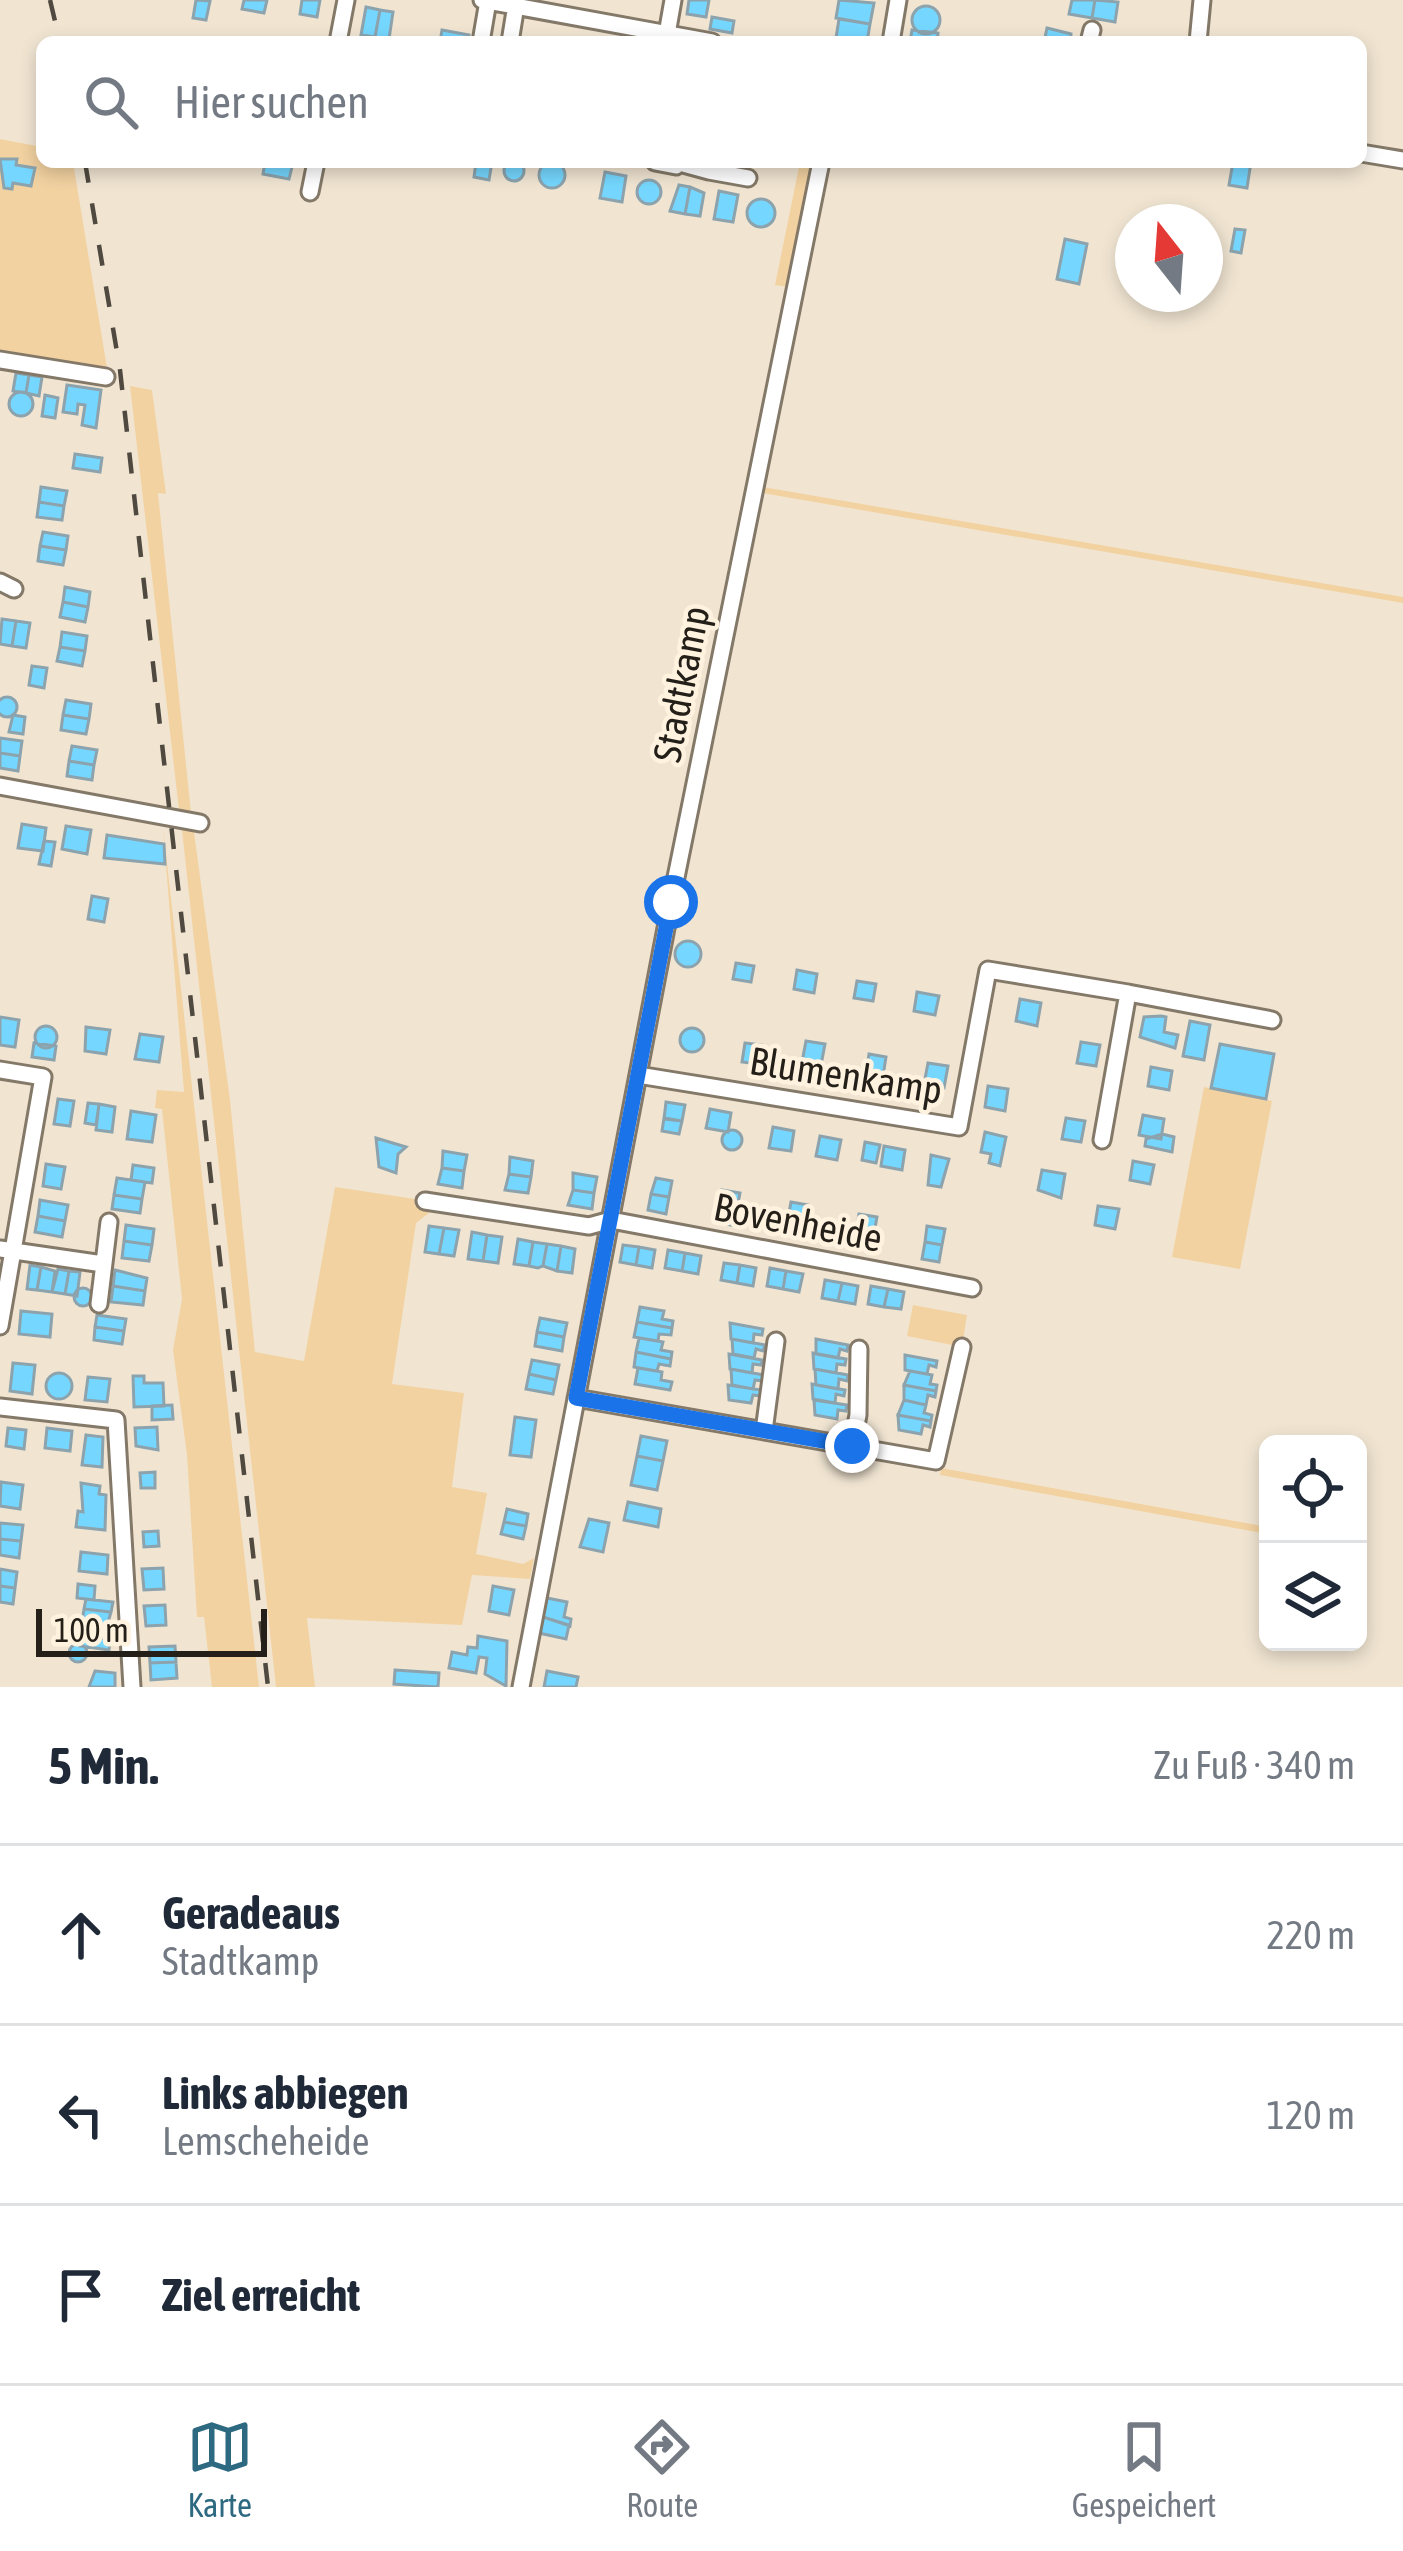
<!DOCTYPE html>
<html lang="de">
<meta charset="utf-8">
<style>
body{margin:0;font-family:"Asap Condensed",sans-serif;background:#f2f2f3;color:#1f2937}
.controls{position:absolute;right:36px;bottom:36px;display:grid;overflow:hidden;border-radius:18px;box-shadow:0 6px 18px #0003}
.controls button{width:108px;height:108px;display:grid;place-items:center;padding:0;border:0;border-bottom:3px solid #e0e1e3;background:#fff;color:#1f2937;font:60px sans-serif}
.compass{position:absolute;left:1115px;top:204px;width:108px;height:108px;border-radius:50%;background:#fff;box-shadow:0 6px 18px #0003;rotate:343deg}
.scale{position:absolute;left:36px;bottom:30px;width:231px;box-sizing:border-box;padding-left:12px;border:6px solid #242019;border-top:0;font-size:33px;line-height:42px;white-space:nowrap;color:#242019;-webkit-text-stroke:9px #fff2df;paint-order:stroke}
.stop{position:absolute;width:36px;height:36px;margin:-27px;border:9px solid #1a73e8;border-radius:50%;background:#fff}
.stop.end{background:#1a73e8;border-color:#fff;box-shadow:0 3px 12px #0008}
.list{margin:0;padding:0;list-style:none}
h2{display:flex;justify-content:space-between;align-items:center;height:156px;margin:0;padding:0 48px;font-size:51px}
h2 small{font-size:39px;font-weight:400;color:#747a83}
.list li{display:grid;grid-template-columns:78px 1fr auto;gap:36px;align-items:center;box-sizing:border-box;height:180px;padding:0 48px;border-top:3px solid #e0e1e3}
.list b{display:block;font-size:45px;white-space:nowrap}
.list p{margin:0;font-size:39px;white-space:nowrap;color:#747a83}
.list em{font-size:39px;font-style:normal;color:#747a83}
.icon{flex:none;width:66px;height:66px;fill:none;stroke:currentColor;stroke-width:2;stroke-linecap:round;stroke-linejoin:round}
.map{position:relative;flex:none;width:1403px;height:1687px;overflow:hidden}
.search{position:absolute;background:#fff;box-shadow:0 6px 18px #0003;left:36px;right:36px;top:36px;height:132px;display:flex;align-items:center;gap:30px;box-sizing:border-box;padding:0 42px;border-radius:18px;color:#747a83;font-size:45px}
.sheet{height:696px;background:#fff}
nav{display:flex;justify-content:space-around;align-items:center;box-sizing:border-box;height:168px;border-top:3px solid #e0e1e3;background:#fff;font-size:33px;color:#747a83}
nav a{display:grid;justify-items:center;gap:6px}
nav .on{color:#2d6980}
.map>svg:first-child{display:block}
.green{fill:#f2d2a1}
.building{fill:#75d7ff;stroke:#8ca3ad;stroke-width:3}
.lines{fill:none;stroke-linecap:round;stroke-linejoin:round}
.minor-casing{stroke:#847968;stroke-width:21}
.minor{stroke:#fff;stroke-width:15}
.rail{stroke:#4f4940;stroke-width:4.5;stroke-dasharray:21 21;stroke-linecap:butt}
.route{stroke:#1a73e8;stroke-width:15}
.labels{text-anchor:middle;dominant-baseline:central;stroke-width:9;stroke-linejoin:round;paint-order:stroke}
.street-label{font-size:39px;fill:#242019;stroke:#fff2df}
</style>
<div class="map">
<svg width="1403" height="1687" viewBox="0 0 1403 1687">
<rect width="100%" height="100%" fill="#f1e5d2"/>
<path class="green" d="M0,139L42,147V162H73L108,374L0,355Z
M800,162H814L789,287L775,285Z
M130,386L152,390L166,494L158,493L191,813L179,810Z
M763,487L1403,597V603L762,493Z
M163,827L259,1687H212L204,1617H197L187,1455L173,1350L182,1299L162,1109L155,1108L157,1090L184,1092Z
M182,830L194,832L230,1100L255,1352L304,1361L335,1187L415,1199V1206L434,1209L416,1223L392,1384L464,1393L452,1487L487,1493L476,1554L523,1564L534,1558L530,1579L472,1575L462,1625L307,1618L315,1687H276Z
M1204,1087L1272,1101L1240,1269L1172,1257Z
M913,1305L967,1315L962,1347L907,1336Z
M941,1468L1268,1527V1534L940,1475Z"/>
<path class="building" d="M196,0L210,1L206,20L193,18Z
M244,0H267L264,13L242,9Z
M302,0H320L317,17L300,14Z
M689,0H709L706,17L687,14Z
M839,0L874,3L870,24L836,18Z
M1072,0H1095L1092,18L1069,14Z
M1095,0L1118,2L1115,22L1092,18Z
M912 20a14 14 0 1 1 28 0a14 14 0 1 1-28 0Z
M366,7L380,10L375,37L361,35Z
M380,10L393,12L389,39L375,37Z
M712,17L734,21L732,33L710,29Z
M839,19L870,24L867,42L836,38Z
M1047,28L1071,34L1070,42H1044Z
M442,30L469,35L468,42H440Z
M912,30L938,33L937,42H910Z
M0,159H17L16,165L35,168L31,186L13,183L12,189L4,188Z
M504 171a10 10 0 1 1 20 0a10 10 0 1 1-20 0Z
M539 175a13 13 0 1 1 26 0a13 13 0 1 1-26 0Z
M265,162L293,163L289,179L263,174Z
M476,162H492L489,180L474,177Z
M1233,162H1251L1247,188L1229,185Z
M605,172L626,176L622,202L600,198Z
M637 192a12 12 0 1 1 24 0a12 12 0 1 1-24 0Z
M679,185L690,187L685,214L670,211Z
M690,187L704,193L700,216L685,214Z
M719,191L738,195L733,222L714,219Z
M747 213a14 14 0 1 1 28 0a14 14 0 1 1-28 0Z
M1235,229L1245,230L1241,253L1231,251Z
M1065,239L1087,244L1079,284L1057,279Z
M16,373L29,375L26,393L13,391Z
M29,375L42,377L39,396L26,393Z
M67,385L101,390L96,428L82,425L85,405L78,404L77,414L63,412Z
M9 404a12 12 0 1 1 24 0a12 12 0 1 1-24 0Z
M45,395L58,398L55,418L42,416Z
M75,454L102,458L100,472L73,468Z
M41,487L67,491L64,506L39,502Z
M39,502L64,506L62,520L37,517Z
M43,532L68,536L66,550L40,546Z
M40,546L66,550L63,565L38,561Z
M65,587L90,592L88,607L63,602Z
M63,602L88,607L85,622L60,617Z
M2,619L16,621L12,646L0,644Z
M16,621L30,623L26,648L12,646Z
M62,632L87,636L85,651L60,647Z
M60,647L85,651L82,666L57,661Z
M32,666L47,668L44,688L29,685Z
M-3 707a10 10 0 1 1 20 0a10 10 0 1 1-20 0Z
M66,700L91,704L89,719L63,715Z
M13,715L25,717L23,734L9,732Z
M63,715L89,719L86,734L61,730Z
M0,738L22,741L20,756L0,753Z
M72,746L97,750L94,765L69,761Z
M0,753L20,756L18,771L0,768Z
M69,761L94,765L92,780L67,776Z
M22,824L46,828L43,851L18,848Z
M66,826L91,830L87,854L62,849Z
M107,835L164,844L165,864L104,858Z
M44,841L55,842L51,866L39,864Z
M92,896L108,899L104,922L88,919Z
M675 954a13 13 0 1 1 26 0a13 13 0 1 1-26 0Z
M736,963L754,966L751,982L733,979Z
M797,970L817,974L814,993L794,989Z
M857,981L876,984L873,1001L854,998Z
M917,992L939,996L935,1015L914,1011Z
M1020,999L1041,1003L1037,1026L1016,1021Z
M1161,1016L1166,1017L1164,1032L1178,1035L1175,1048L1140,1037L1144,1017Z
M0,1017L19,1020L15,1047L0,1045Z
M1190,1021L1210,1025L1204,1060L1183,1056Z
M35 1037a11 11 0 1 1 22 0a11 11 0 1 1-22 0Z
M86,1027L110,1030L106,1054L85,1051Z
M680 1040a12 12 0 1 1 24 0a12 12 0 1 1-24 0Z
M140,1034L163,1037L159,1062L135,1059Z
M806,1041L825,1044L821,1065L802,1062Z
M1081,1042L1100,1045L1096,1066L1077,1063Z
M34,1043L56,1046L54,1060L32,1057Z
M745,1043L762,1045L759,1064L742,1062Z
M1220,1044L1274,1054L1266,1099L1211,1088Z
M869,1054L886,1057L883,1076L866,1073Z
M928,1063L948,1066L944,1088L924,1084Z
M1151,1067L1172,1071L1169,1090L1148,1086Z
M988,1086L1008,1089L1005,1111L985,1107Z
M58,1099L74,1101L70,1126L54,1124Z
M666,1102L685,1105L682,1121L664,1119Z
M88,1103L99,1104L96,1125L85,1123Z
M99,1104L115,1107L112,1132L96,1130Z
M710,1109L731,1113L728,1132L706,1128Z
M131,1111L156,1115L152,1142L127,1139Z
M1143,1115L1164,1119L1161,1139L1139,1135Z
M664,1118L682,1121L679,1134L662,1131Z
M1066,1118L1085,1121L1081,1142L1062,1139Z
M773,1127L794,1131L791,1151L769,1148Z
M722 1140a10 10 0 1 1 20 0a10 10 0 1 1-20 0Z
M985,1132L1006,1137L1000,1166L989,1163L991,1154L981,1152Z
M1162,1134L1174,1137L1172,1152L1145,1146L1146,1139Z
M820,1136L841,1140L837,1160L816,1156Z
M376,1138L406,1147L398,1154L396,1173L379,1167Z
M865,1142L880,1145L876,1163L862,1160Z
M884,1146L905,1150L902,1170L881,1166Z
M443,1151L467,1155L464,1171L442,1168Z
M931,1155L949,1159L941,1187L928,1185Z
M510,1157L533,1161L531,1177L509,1174Z
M1133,1161L1154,1165L1150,1184L1130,1180Z
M46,1164L65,1167L61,1189L43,1186Z
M133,1165L154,1168L152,1183L131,1180Z
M442,1168L464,1171L462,1188L438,1184Z
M1042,1170L1065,1174L1061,1198L1038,1190Z
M573,1173L597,1177L594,1193L573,1190Z
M509,1174L531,1177L528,1193L505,1190Z
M117,1178L145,1182L142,1199L114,1195Z
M656,1178L672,1181L669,1197L651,1194Z
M573,1190L594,1193L592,1209L568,1205Z
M722,1190L740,1193L737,1209L720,1206Z
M651,1194L669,1197L666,1214L648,1210Z
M114,1195L142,1199L140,1213L112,1209Z
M40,1200L68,1205L65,1221L38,1216Z
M791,1202L808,1205L806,1221L788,1218Z
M720,1206L737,1209L735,1226L717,1222Z
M1098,1206L1119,1209L1115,1229L1095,1225Z
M859,1214L877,1217L874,1233L856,1230Z
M38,1216L65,1221L62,1237L35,1232Z
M788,1218L806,1221L803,1238L785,1234Z
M126,1225L154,1229L152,1245L124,1241Z
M429,1226L444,1228L439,1254L425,1252Z
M927,1226L945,1229L942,1245L925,1242Z
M444,1228L459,1230L454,1256L439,1254Z
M856,1230L874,1233L871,1250L853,1247Z
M472,1232L487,1235L483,1261L468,1259Z
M487,1235L502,1237L498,1263L483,1261Z
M518,1239L533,1242L529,1266L514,1264Z
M124,1241L152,1245L149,1261L122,1258Z
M533,1242L547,1244L543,1266L538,1268L529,1266Z
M925,1242L942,1245L939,1262L922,1259Z
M547,1244L561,1246L557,1271L543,1266Z
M623,1245L639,1247L636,1265L620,1262Z
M561,1246L575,1249L572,1273L557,1271Z
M639,1247L655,1250L652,1268L636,1265Z
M668,1250L685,1253L682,1271L665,1268Z
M685,1253L701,1256L698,1274L682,1271Z
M724,1263L740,1265L737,1283L721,1280Z
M30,1265L41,1267L37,1290L27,1289Z
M740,1265L756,1268L753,1286L737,1283Z
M41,1267L55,1271L52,1292L37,1290Z
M770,1268L786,1271L783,1289L767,1286Z
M58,1269L69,1271L65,1294L52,1292Z
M115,1270L147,1278L145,1291L113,1286Z
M69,1271L80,1272L77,1296L65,1294Z
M786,1271L803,1274L799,1292L783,1289Z
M825,1280L842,1283L838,1301L822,1298Z
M842,1283L858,1286L855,1304L838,1301Z
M113,1286L145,1291L143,1305L111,1302Z
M871,1286L888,1289L884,1307L868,1304Z
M74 1297a9 9 0 1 1 18 0a9 9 0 1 1-18 0Z
M888,1289L904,1292L901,1309L884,1307Z
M640,1307L664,1311L662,1319L673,1321L672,1328L637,1322Z
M21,1311L52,1314L50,1337L19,1334Z
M97,1315L126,1319L124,1331L95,1327Z
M540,1318L567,1323L564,1337L537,1332Z
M637,1322L672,1328L671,1335L659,1334L658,1341L634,1337Z
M730,1323L763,1329L762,1335L754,1334L753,1343L731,1339Z
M95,1327L124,1331L122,1344L94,1340Z
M537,1332L564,1337L562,1351L535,1346Z
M639,1338L663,1342L661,1350L672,1352L671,1359L636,1352Z
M732,1339L765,1345L763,1351L756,1349L754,1358L733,1354Z
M816,1339L848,1345L847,1351L840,1349L838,1358L816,1354Z
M636,1352L671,1359L670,1366L659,1364L657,1371L634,1367Z
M813,1353L846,1359L845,1365L837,1364L836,1373L814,1369Z
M729,1354L762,1360L761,1365L753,1364L752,1373L730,1369Z
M905,1355L937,1361L936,1367L929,1365L927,1374L905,1370Z
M532,1360L559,1365L556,1380L529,1374Z
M13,1363L35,1365L32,1394L10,1391Z
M638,1368L662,1372L661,1380L672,1382L670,1390L635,1384Z
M731,1369L764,1375L763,1381L755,1380L753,1389L732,1385Z
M815,1369L848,1375L847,1381L839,1379L838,1389L816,1385Z
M910,1371L932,1375L930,1384L937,1385L936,1391L904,1385Z
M46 1386a13 13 0 1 1 26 0a13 13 0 1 1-26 0Z
M529,1374L556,1380L553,1394L526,1389Z
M133,1376H144V1383H163L164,1406L134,1407Z
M88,1377L110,1379L107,1402L85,1400Z
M812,1384L845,1390L844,1396L836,1394L835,1403L813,1399Z
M728,1385L761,1390L760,1396L753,1395L751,1403L729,1400Z
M904,1385L936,1391L935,1397L928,1395L926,1405L904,1400Z
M814,1400L847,1405L846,1411L838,1410L837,1419L815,1415Z
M904,1400L926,1405L924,1413L932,1415L931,1421L898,1415Z
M172,1405L173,1419L152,1420V1406Z
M898,1415L931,1421L930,1427L923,1425L921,1434L899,1430Z
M515,1417L536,1420L531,1457L510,1455Z
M157,1427L158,1450L136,1446L135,1428Z
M8,1428L26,1430L24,1449L6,1446Z
M47,1428L72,1431L70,1451L45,1448Z
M86,1435L103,1437L102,1467L82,1465Z
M641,1436L667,1441L663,1461L637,1456Z
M637,1456L663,1461L657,1490L631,1485Z
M155,1472V1488H141L140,1473Z
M1,1482L23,1485L20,1509L0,1506Z
M81,1483L100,1486L99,1494L106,1495L105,1530L76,1527L78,1511L83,1512Z
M628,1502L661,1509L658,1527L624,1520Z
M507,1509L528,1514L526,1526L504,1522Z
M589,1519L609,1523L603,1552L580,1547Z
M504,1522L526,1526L523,1539L501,1534Z
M0,1523L23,1525L21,1541L0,1539Z
M158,1531L159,1546L144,1547L143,1532Z
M0,1539L21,1541L19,1558L0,1555Z
M81,1552L108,1555L107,1574L79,1571Z
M163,1568L164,1589L144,1590L142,1569Z
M0,1569L17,1572L15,1588L0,1586Z
M78,1584L95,1586L94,1600L77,1598Z
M0,1586L15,1588L13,1604L0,1602Z
M493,1586L514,1590L509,1615L489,1611Z
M547,1598L567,1602L564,1617L571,1619L570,1626L543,1617Z
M86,1599L113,1602L111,1612L84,1609Z
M165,1605L166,1625L146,1626L144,1606Z
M84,1609L111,1612L107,1626L82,1622Z
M543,1617L569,1625L566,1639L539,1633Z
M82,1622L111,1629L110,1639L81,1636Z
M81,1636L110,1639L109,1650L80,1646Z
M478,1636L507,1641L506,1686L485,1674L487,1658L479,1657L476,1673L449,1668L452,1652L467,1655L468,1647L477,1648Z
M69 1653a9 9 0 1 1 18 0a9 9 0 1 1-18 0Z
M175,1646L176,1662L150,1663L149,1647Z
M176,1662L177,1678L151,1680L150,1663Z
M395,1670L439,1673L438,1687L394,1684Z
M95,1671L115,1673V1687H89Z
M547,1671L578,1677L576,1687H544Z"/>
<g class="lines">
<defs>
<path id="minor" d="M482,0L712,42
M667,34L673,0
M338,42L346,0
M481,42L488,1
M510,42L516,5
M891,42L898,0
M1089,42L1092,30
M1198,42L1202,0
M1361,153L1403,160
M655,162L676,166
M676,162L709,171L710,162
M709,171L748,178
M310,192L316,162
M0,360L106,377
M0,582L14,589
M0,786L200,823
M1128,993L1272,1020
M0,1070L43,1077L0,1326
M638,1075L959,1127L988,970L1128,993L1102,1140
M425,1201L589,1226L611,1220L972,1288
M0,1249L103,1264
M99,1304L109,1222
M576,1398L936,1461L962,1347
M0,1407L116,1420L132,1687
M764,1431L776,1341
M852,1446L858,1415L859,1349
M521,1687L671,902L821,162"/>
</defs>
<use href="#minor" class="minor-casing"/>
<use href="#minor" class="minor"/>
<path class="rail" d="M50,0L60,42
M85,162L120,370L268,1687"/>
</g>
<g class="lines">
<path class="route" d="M671,902L576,1398L852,1446"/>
</g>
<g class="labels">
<g class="street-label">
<text transform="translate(681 684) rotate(-79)">Stadtkamp</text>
<text transform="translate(846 1075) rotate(9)">Blumenkamp</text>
<text transform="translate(798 1222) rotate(11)">Bovenheide</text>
</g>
</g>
</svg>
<div class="controls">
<button><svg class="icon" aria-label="locate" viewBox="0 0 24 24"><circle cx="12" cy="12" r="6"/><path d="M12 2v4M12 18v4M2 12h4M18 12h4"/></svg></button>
<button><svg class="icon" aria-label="layers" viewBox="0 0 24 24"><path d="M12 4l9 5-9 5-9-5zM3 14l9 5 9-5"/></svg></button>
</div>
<svg class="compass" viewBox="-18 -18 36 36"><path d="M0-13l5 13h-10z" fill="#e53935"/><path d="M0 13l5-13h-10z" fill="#747a83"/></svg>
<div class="scale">100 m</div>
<div class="stop" style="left:671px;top:902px"></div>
<div class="stop end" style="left:852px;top:1446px"></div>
<div class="search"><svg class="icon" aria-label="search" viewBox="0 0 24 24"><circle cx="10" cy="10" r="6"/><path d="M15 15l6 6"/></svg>Hier suchen</div>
</div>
<section class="sheet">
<h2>5 Min.<small>Zu Fuß · 340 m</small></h2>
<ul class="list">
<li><svg class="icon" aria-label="ahead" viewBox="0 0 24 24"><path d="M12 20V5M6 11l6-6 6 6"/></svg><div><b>Geradeaus</b><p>Stadtkamp</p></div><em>220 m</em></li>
<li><svg class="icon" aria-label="left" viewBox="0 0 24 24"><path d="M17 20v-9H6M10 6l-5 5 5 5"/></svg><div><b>Links abbiegen</b><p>Lemscheheide</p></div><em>120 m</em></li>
<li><svg class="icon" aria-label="arrive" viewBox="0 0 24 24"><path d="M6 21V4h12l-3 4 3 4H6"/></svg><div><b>Ziel erreicht</b></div></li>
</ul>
</section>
<nav>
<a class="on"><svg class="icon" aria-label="map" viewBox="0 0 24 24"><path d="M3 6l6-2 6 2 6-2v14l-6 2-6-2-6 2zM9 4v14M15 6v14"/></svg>Karte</a>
<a><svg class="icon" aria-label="directions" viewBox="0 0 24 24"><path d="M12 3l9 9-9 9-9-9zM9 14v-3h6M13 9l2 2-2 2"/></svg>Route</a>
<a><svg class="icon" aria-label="saved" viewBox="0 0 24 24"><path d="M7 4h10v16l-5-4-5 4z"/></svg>Gespeichert</a>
</nav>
